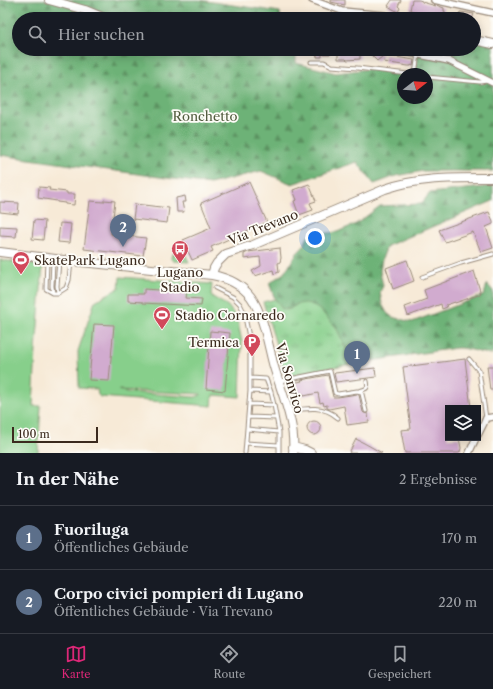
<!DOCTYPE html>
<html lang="de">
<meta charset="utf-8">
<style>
body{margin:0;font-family:"Libre Caslon Text",serif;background:#242831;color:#f1f3f6}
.controls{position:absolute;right:12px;bottom:12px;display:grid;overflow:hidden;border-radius:0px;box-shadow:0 2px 10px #0003}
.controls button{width:36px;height:36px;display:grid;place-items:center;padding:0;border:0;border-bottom:1px solid #363941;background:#171b24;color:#f1f3f6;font:20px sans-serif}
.compass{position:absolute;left:397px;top:68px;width:36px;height:36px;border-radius:50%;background:#171b24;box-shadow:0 2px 10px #0003;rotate:73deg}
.scale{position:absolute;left:12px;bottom:10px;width:86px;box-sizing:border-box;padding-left:4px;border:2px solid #3b2a1e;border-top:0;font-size:11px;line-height:14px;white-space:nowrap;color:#3b2a1e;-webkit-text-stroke:3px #fdfcf7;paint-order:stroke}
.you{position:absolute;left:315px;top:238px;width:14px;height:14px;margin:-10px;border:3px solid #fff;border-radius:50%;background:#1a73e8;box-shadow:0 0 0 6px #1a73e833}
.badge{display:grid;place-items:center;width:26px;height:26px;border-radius:50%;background:#db2777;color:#fff;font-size:13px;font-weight:700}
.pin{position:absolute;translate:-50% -33px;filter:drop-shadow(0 1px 2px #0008)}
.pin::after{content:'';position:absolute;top:21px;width:14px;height:12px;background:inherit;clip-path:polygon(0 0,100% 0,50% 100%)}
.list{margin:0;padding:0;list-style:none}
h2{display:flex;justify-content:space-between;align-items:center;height:52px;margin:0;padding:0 16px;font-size:17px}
h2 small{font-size:13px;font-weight:400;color:#9ea1a6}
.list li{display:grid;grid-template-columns:26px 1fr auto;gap:12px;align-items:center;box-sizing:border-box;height:64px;padding:0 16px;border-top:1px solid #363941}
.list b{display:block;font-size:15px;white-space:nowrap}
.list p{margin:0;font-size:13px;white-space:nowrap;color:#9ea1a6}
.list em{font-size:13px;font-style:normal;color:#9ea1a6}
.icon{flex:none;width:22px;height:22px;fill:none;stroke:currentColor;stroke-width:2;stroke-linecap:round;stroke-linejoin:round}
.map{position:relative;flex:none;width:493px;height:453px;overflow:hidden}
.search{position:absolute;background:#171b24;box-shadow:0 2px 10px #0003;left:12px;right:12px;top:12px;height:44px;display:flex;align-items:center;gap:10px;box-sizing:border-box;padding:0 14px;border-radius:22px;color:#9ea1a6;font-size:15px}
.sheet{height:180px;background:#171b24}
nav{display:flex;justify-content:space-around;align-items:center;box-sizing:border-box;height:56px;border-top:1px solid #363941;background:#171b24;font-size:11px;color:#9ea1a6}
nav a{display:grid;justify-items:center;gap:2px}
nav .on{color:#db2777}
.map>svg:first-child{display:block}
.grass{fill:url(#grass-dots);stroke:#617c54}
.forest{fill:url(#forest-firs);stroke:#546e4a}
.park{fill:url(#park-tufts);stroke:#617c54}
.garden{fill:#87cf8b;stroke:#617c54;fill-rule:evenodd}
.building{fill:#d1abcf}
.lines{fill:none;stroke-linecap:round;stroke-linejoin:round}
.lane-casing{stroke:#998a7a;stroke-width:5}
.street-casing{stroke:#998a7a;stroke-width:8}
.secondary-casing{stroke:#998a7a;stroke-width:10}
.lane{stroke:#fff;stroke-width:3}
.street{stroke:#fff;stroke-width:5.5}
.secondary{stroke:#fff;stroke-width:8}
.labels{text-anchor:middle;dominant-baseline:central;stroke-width:3.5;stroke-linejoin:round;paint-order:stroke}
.park-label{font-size:13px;fill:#525c3f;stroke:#fdfcf7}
.street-label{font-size:13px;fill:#3b2a1e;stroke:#fdfcf7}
.poi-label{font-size:13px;fill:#3b2a1e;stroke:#fdfcf7;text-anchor:start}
</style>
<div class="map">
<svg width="493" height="453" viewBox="0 0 493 453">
<defs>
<pattern id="grass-dots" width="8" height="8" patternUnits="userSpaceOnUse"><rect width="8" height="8" fill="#87cf8b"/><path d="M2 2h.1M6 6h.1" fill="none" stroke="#70a871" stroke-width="1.8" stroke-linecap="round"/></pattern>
<pattern id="forest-firs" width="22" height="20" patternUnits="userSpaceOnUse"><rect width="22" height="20" fill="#6db277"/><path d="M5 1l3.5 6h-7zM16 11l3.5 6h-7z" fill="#5b9161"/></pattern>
<pattern id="park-tufts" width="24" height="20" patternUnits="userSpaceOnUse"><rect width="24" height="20" fill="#87cf8b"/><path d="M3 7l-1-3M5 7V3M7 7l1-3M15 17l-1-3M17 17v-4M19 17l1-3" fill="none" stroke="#70a871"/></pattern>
</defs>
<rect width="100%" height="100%" fill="#fdfcf7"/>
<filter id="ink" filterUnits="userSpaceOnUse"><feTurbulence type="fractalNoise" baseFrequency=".025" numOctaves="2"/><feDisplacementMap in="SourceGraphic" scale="8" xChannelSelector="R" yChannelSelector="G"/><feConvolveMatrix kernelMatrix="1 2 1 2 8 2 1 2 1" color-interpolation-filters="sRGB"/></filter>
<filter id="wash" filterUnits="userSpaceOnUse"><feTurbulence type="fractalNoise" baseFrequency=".012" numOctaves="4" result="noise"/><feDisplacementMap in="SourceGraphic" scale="16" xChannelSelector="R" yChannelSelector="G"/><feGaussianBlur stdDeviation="0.9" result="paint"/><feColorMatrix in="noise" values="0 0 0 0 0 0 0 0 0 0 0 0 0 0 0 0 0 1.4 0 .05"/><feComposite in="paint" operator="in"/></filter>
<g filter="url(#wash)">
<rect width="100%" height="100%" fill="#f7ead7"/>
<path class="grass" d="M179,246H182L189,262L173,261L171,259V257Z"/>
<path class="forest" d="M0,0H199L280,12L281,19H19V49H296V63L336,73L368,69L403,74V98H427V74H415L418,54L442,59L444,49H474V40L493,44V171H423L396,176L374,184L357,162L292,184L261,171L210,184L0,155Z
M493,186V201L387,246L382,259L380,271L383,286L380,292L382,304L387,313L392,317L412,322L484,295L487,284L493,291V354C480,354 468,347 456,348L357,363L350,357L338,332L297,304L290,309H282L275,299L269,283L284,273L297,253L302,248L309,235L337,232L356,224L380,206L421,204L430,193Z"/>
<path class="park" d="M275,299L282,309L285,310L290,309L297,304L305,303L310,304L320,310L336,327L350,357L357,363L329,368L327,370L288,377L285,374L263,302Z"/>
<path class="garden" d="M0,260L43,265L36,350L33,406H41L38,453H0Z
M120,277L212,284L211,296L228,306L237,318L242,342L240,397L213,395L212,406L100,397L98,395L97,389L79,388L78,351L95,301L119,288ZM118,390L201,394V395L195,397L127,392Z"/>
<g id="blocks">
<path class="building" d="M331,0H345V5L331,2Z
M392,0H401L398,6L400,8L398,12L388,6Z
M412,0H419L422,1V2L436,6V5L444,8V11H445L443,19L436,18L435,19H434L421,14V15L416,14V12L410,10Z
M460,12L474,14L472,19H458Z
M307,49H330V54H322V57H317V55H316V53H307Z
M341,49H356V51H360V59L347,60L346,59H338V50H341Z
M365,49H375L383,56L377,61Z
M385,55L414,60L413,66L411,65V66H408L384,62Z
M249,182L267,222L211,247L213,251L192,260L183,240L211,228L201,203Z
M309,184L316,201L310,203L313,210L299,215L294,201L297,200L293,190Z
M39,187L50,188L49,190L67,192V194H75L74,205L65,204V203L57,202V201L38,198Z
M185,196L186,202H182L184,212H177L176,198Z
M104,200L115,201L111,234L146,238L143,256L84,249L90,201L104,202Z
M0,202L19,203L18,214L0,212Z
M135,204L169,208L167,223L133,219Z
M489,212L493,221V224L486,227L493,248L481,252L473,232L445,242L439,230Z
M34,220L45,221L43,240L32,239Z
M60,223L71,224L69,243L58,242Z
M0,226L17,227L16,237L0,236Z
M280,248L281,258L280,262L278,263L279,272L274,274L273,270L255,276L252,271L261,266L260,257L244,259V254L248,252Z
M407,260L414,281L393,289L386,268Z
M474,271L481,294L455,303V302L446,305L447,307L442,309L441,304L408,316L405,307L427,299L424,290Z
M144,289L187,292L186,298L202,299L201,306L143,303V302L128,301V294H144Z
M94,324L114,325L109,381L89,380Z
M210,331L230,333L225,391L206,389Z
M465,359L471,408H448V438H459L461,448L460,452L459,453H405L401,430L411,429L403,367Z
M487,366H493V390H490Z
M375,368L376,377L336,382L334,374L335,373Z
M328,375L333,397H338L357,394L359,395L363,412L364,413L368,414L369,422L347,425L344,406L329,409L327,408V405L324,406L323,402L320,403L318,393L304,396V394L295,395L294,394L292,384L293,383L302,381L301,380Z
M307 428a7 7 0 1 1 14 0a7 7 0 1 1-14 0Z
M356,439L364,443L382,453H349Z"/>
</g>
</g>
<g filter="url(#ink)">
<use href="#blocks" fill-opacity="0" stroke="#998a7a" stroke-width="1"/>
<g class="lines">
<defs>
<path id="lane" d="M311,62H324L332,66L357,68L408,74
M415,74L418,54
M427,77L480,82L487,81
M47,259L46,289L53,293H58L66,288L69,280L71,262
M53,259L52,286L53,293
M422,277L461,263L493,254
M215,288L233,297L240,304L244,312L250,342V391L245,453
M58,293L57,286L59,261
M469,359L479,371L486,418
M280,381L330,371L335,393L338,394L357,391L361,392L362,394L366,411
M250,391L271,392L266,379L251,378
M359,391C366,389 369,389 367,381
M271,392L274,405L279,432
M249,404L274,405
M289,411C307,408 324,405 338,418
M248,417L276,418
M247,429L279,432V445
M246,443L279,445V453"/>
<path id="street" d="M312,0L342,11L384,15L386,17L387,19
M434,0L493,13
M390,49L435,58L449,61L493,83
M478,435L484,423L486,418L493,417
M469,453L476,438"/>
<path id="secondary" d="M49,0L85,10L107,19
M474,40L493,44
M0,252L71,261L212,275C228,278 241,284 251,297C264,316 268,345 274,367C282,394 296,424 293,453
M212,275L214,268L217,263L226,254L253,245L385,189C420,177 456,178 493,178
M293,447L305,450L311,453"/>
</defs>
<use href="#lane" class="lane-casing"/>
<use href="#street" class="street-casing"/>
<use href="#secondary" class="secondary-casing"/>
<use href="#lane" class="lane"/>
<use href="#street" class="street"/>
<use href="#secondary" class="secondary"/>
</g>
</g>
<defs>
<symbol id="bus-pin" viewBox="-11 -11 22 30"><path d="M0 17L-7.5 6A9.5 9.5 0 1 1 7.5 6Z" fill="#d1495b" stroke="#fdfcf7"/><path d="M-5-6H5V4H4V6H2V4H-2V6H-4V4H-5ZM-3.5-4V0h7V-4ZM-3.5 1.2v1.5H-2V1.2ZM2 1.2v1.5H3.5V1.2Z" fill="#fff"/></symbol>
<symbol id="stadium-pin" viewBox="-11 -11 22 30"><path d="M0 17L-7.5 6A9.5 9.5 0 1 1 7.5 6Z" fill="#d1495b" stroke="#fdfcf7"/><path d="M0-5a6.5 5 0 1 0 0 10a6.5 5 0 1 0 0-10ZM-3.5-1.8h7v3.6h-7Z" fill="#fff"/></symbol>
<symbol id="parking-pin" viewBox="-11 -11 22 30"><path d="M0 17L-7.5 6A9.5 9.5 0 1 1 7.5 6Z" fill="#d1495b" stroke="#fdfcf7"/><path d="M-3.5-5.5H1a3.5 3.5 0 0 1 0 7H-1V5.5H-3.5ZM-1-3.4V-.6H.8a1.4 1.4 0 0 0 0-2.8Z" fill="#fff"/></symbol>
</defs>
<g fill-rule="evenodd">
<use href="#bus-pin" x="170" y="239" width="20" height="27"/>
<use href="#stadium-pin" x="11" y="250" width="20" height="27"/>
<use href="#stadium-pin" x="152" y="305" width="20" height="27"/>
<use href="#parking-pin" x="242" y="332" width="20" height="27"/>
</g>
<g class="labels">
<g class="park-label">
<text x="205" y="116">Ronchetto</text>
</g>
<g class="street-label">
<text transform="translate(263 227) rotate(-22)">Via Trevano</text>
<text transform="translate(290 378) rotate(74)">Via Sonvico</text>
</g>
<g class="poi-label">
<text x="34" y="260">SkatePark Lugano</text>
<text x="180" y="272" text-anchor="middle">Lugano<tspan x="180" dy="15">Stadio</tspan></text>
<text x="175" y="315">Stadio Cornaredo</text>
<text x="239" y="342" text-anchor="end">Termica</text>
</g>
</g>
</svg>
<div class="controls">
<button><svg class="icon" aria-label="layers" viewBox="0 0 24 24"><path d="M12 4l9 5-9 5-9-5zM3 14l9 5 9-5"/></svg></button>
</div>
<svg class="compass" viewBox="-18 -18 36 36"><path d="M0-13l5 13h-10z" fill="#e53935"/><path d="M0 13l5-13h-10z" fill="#9ea1a6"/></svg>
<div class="scale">100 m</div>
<div class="you"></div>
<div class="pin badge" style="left:357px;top:374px;background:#5c6f8a">1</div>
<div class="pin badge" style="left:123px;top:247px;background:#5c6f8a">2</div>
<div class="search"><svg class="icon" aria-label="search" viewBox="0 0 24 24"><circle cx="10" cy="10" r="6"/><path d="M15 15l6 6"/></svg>Hier suchen</div>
</div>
<section class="sheet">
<h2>In der Nähe<small>2 Ergebnisse</small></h2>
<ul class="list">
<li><span class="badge" style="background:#5c6f8a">1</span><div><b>Fuoriluga</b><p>Öffentliches Gebäude</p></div><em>170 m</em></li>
<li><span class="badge" style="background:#5c6f8a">2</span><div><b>Corpo civici pompieri di Lugano</b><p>Öffentliches Gebäude · Via Trevano</p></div><em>220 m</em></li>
</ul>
</section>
<nav>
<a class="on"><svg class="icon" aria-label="map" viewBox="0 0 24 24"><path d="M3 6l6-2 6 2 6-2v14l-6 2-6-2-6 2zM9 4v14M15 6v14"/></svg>Karte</a>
<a><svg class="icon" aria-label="directions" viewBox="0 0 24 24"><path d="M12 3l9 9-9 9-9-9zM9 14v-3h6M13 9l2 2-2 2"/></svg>Route</a>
<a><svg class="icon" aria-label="saved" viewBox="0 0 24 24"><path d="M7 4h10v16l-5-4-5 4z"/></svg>Gespeichert</a>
</nav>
